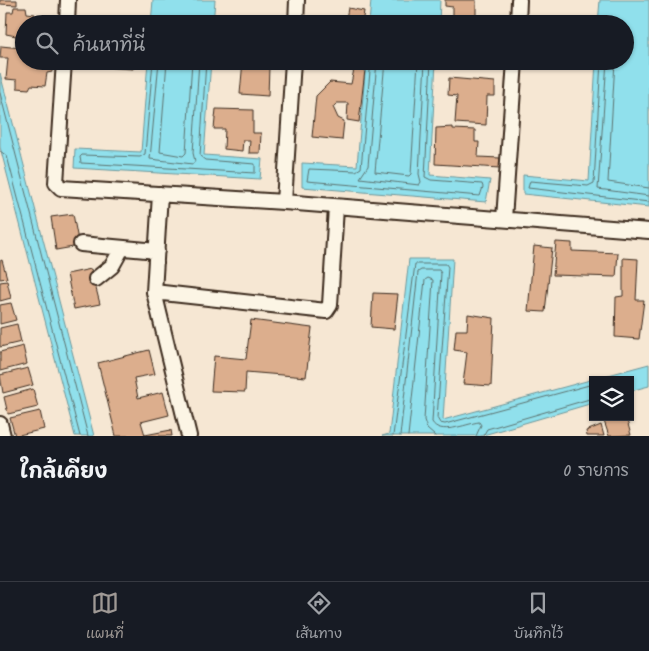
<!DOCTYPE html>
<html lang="th">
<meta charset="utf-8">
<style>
body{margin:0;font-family:Kalam,"Playpen Sans Thai",sans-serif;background:#20242c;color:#f1f3f6}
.controls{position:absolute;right:15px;bottom:15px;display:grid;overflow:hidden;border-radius:0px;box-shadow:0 1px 4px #0004}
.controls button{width:45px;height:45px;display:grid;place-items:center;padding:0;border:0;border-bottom:1px solid #363941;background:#171b24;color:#f1f3f6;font:25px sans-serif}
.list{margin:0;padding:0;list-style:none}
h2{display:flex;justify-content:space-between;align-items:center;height:65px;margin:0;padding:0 20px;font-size:21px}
h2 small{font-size:16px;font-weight:400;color:#9ea1a6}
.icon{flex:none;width:28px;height:28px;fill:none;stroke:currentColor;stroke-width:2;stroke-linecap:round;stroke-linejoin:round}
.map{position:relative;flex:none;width:649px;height:436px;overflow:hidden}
.search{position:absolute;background:#171b24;box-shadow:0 1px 4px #0004;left:15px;right:15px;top:15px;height:55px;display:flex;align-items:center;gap:12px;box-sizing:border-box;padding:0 18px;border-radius:28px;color:#9ea1a6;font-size:19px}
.sheet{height:145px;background:#171b24}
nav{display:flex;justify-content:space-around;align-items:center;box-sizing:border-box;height:70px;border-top:1px solid #363941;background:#171b24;font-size:14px;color:#9ea1a6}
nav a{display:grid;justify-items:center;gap:2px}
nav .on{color:#9f9995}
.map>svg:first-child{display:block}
.water{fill:#90e0ec;stroke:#6e979a}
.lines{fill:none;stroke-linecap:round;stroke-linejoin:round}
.shore{stroke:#5d7370;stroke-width:1}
.building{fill:#dcae8d;stroke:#3b2a1e}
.minor-casing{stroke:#3b2a1e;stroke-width:18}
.minor{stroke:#fcf5e5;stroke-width:14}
</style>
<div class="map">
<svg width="649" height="436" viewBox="0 0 649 436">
<rect width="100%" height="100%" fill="#f6e7d3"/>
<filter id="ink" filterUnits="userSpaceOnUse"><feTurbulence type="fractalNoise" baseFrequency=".02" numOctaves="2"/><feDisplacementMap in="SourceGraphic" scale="10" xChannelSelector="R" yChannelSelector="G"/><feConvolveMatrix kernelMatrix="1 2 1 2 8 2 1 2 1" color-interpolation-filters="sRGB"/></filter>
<g filter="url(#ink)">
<path class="water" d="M153,0H215L213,24H151Z
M371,0H440L439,24H369Z
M600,0H649V207L523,194V175L589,181L596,61H625V24H598Z
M148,61H211L204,155L262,159L260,179L74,168L75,149L141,152Z
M366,61H436L430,175L490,180L486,202L302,187V163L357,166Z
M0,73L94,436H75L0,147Z
M409,259H453L443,420L649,364V386L630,391V380H593V403L480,436H382L389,434Z"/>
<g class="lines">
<path class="shore" d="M153,61L145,154L140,157L82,155L80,157L81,163L255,173V164L205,160L200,156L206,61
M159,61L150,159L193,164L195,161L193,153L199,61
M167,61L160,152L183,156L186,153L192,61
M371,61L361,168L356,171L309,169L307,181L480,196L483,187L482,184L431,180L425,177L431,61
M377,61L368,166L360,178L419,185L421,182L419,174L425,61
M385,61L375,172L409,176L411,174L418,61
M601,61L594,183L588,186L530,181L528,188L649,202
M607,61L598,189L649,196
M615,61L608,182L649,188
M0,93L88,436
M0,151L7,156L80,436
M393,436L415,264H446L448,267L437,418L440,423L445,424L593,384
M400,436L418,272L421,270H439L441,273L432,422C440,436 465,424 479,422L481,425L476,436
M408,436L425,280L428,278L433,280L424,420L427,429L435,436
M483,436L487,429L593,398"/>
</g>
<path class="building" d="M0,0H17V5L0,4Z
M445,0H476V22L488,24L453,22V7L445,6Z
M14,7H26L27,13L35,14L32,23L49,24H24V46L16,45V36L6,34L7,12H13Z
M348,8L364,11L362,24H345Z
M1,46L21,48V51H24V61H53L52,72L47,73L45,86L31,85L29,89L17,88V80L6,79L8,58H0Z
M104,61H134L133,69L103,67Z
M243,61H261L269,67L268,96L240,94Z
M314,61H366L359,122L347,120L348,103H337L333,107L338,118L344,121L342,140L312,137L316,96L330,82L351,84L354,69L313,67Z
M449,78L495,82V96H487L486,125L455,123L457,96L448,95Z
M216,109L253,110V133H261L260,153H249L250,140H243L242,151L224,149L225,129H214Z
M453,127V129L475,130V142H479L478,157L500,158V168L435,164L436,128Z
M73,214L79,246L56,250L51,217Z
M556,242L572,243V251L618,253L616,277L553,275Z
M534,246L552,248L545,312L528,311Z
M623,258L638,259L636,300H644L639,339L615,337L616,297L623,296Z
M2,260L7,278L0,279V261Z
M91,269L100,304L74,309L67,274Z
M7,281L11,298L0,301V282Z
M373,293L398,294L394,329L371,327Z
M11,303L16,320L0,324V305Z
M468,314L494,318L491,386L463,384L467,352L454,350L456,330H467Z
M251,320L312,328L306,377L246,372L245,392L211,391L214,356L246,359Z
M17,324L21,342L0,347V328Z
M23,346L27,364L0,371V352Z
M149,350L155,374L134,378L138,398L163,392L169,415L141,422L145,435L171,430L172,436H116L98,363Z
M28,368L33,385L3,393L0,375Z
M33,389L38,407L8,414L4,397Z
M40,411L44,429L15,436L10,418Z
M618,417H626L631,435L609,436L604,421Z
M601,425L604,436H587L586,431Z"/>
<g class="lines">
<defs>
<path id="minor" d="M67,24L68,0
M296,24L297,0
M518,24L519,0
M64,61L56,183L61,188L284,202L649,231
M160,194L154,292L326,311L330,305L336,207
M284,202L293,61
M504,219L515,61
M81,244L157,251
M96,279L112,266L122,248
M154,292L189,436
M0,424L3,436"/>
</defs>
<use href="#minor" class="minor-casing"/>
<use href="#minor" class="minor"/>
</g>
</g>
</svg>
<div class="controls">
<button><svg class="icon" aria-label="layers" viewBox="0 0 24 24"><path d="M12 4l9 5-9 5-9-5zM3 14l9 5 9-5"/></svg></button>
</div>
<div class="search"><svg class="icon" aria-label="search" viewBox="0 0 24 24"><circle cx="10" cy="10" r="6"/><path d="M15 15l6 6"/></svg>ค้นหาที่นี่</div>
</div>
<section class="sheet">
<h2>ใกล้เคียง<small>0 รายการ</small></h2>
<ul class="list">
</ul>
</section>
<nav>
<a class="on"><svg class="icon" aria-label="map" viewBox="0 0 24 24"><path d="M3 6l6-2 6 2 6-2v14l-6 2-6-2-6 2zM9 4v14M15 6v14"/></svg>แผนที่</a>
<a><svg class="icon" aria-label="directions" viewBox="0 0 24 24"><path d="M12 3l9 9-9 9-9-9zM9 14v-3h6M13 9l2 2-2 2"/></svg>เส้นทาง</a>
<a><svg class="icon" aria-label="saved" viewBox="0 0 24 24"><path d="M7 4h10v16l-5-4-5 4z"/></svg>บันทึกไว้</a>
</nav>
